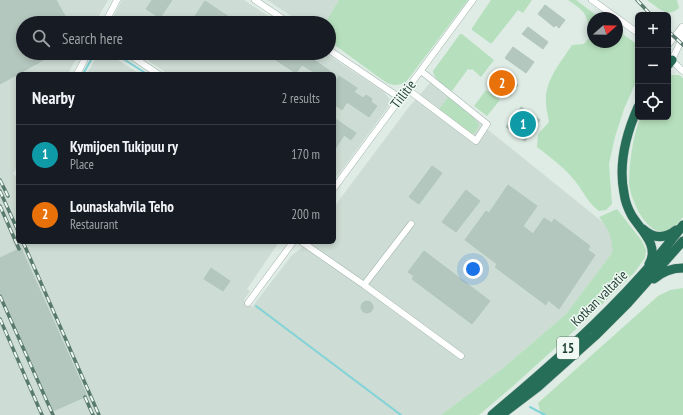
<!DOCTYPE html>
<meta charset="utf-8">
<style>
body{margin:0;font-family:"PT Sans Narrow",sans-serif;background:#242831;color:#f1f3f6}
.controls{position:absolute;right:12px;top:12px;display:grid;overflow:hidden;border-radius:6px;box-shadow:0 2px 6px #0003}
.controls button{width:36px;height:36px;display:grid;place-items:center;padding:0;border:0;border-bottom:1px solid #363941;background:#171b24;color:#f1f3f6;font:20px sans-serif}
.compass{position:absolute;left:587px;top:12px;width:36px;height:36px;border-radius:50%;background:#171b24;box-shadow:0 2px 6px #0003;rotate:70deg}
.you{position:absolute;left:473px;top:269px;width:14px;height:14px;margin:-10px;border:3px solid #fff;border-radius:50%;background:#1a73e8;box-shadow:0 0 0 6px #1a73e833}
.badge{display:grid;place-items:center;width:26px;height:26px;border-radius:50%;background:#ff664b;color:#fff;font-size:13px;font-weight:700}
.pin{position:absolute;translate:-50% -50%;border:2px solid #fff;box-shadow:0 1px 4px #0006}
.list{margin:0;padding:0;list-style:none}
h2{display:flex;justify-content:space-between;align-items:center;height:52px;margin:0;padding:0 16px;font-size:17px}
h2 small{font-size:13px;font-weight:400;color:#9ea1a6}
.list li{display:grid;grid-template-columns:26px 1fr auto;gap:12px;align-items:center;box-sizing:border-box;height:60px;padding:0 16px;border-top:1px solid #363941}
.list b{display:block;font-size:15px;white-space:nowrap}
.list p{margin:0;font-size:13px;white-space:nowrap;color:#9ea1a6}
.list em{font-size:13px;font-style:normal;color:#9ea1a6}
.icon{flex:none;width:22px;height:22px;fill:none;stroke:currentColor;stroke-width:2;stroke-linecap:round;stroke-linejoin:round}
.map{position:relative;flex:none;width:683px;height:415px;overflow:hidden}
.search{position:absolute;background:#171b24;box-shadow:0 2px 6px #0003;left:16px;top:16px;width:320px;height:44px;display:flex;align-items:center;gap:10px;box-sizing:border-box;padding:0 14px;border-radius:22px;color:#9ea1a6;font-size:15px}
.panel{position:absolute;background:#171b24;box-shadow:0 2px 6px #0003;left:16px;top:72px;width:320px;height:172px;border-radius:6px}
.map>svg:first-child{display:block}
.built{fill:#cddcd4}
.green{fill:#b6e0bd}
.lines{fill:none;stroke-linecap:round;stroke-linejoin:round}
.stream{stroke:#81d3d8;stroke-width:2}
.building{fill:#b4c7be;stroke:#b1c7bc}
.minor-casing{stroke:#a1b4ac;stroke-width:7}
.highway-casing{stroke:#c0c9c6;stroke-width:10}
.minor{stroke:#fff;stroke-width:6}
.highway{stroke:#276e58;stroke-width:9}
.rail-casing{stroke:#587a6e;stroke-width:3.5}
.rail{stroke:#f0f9f3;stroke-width:2;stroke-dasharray:6;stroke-linecap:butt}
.labels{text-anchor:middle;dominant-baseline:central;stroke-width:3;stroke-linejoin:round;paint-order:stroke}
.shield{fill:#f0f9f3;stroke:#5d766d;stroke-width:1}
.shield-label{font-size:13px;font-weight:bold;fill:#1e3e33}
.street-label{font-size:14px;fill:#1e3e33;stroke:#f0f9f3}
</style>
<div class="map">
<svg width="683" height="415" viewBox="0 0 683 415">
<rect width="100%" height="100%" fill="#dfece5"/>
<path class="built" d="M0,0H108L95,23H23V53H79L68,74H18V165L13,174L18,178V242H279L247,289L250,291L244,300L252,307L292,255L299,250L308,242H334V207L409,107L430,83L605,224L610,233L613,246L612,253L566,314L502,369L441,415H0Z
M122,0H244L279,23H110Z
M267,0H339L325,23H302Z
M137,53H325L384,92L390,100V104L386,110L338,175L334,178V74H168Z
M103,55L113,57L140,74H87L94,61Z"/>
<path class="green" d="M339,0H468L406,82C397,86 392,86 384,81L329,41V23H325Z
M491,0H532L523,13L518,10L492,43H490L472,30V28Z
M568,0H576L600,18H593V42H617V30L638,45V77L624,109L615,137L609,164L612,204L606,210L599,211C587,202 584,192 575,181C565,168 550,157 537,147L538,134L549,122C548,116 546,109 546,103C544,81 561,62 572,45L584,44L591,35C586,13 586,12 568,0Z
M647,0H677L679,8C668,19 657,7 647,0Z
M460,34H462L494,60L481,77L472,69L471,70L468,69L452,91C445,86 434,80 433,71Z
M672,75H679L683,78V217C679,221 675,228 670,230C648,241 630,199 629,183C629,165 633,133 641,117H668V76Z
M486,90L500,100L487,116L474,106Z
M448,97L475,119L479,125L475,133L472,134L439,109Z
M617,209L642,241L646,250L645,258L634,273L584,322L512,387L479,415H441L502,369L566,314L612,253C613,238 608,228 599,217Z
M683,288V415H541L538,403L658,296L670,290Z"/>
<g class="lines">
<path class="stream" d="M114,53L147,74
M83,74L95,53
M256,306L401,415
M530,407L545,415"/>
</g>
<path class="building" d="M0,0H56L69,23H23V53H56L0,84Z
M152,0H172L160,18L146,9Z
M205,1L238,23H205L195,16Z
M545,5L565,20L559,28L556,25L554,27L538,14Z
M528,27L548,42L543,49L522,34Z
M513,47L534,62L526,73L505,58Z
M265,53H304L330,71L328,74H317L302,65L296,73Z
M495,71L510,82L512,80L518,85L510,96L488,80Z
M339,76L357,88L354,92L363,98L366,95L372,99L371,102L377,106L369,117L347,102L342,110L334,104V83Z
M521,107L540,120L525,141L506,127Z
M334,118L356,133L351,140L344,135L334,151Z
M432,166L442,173L419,204L409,197Z
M508,185L537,206L523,226L533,234L544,218L552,223L554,219L590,246L588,250L595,255L559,309L548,300L546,305L495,267L497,264L465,240L486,211L489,213Z
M466,190L480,201L456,232L442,222Z
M21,248L87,396L53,411L0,291V258Z
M424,251L490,301L472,324L412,279L414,276L408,272Z
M211,268L230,281L223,291L204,279Z
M361 307a6 6 0 1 1 12 0a6 6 0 1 1-12 0Z"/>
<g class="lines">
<defs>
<path id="minor" d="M255,0L289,23
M592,0L638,33
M105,23L117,0
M668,45L682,27
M329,50L400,98
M127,53L158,74
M668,57L683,71
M672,60L680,43L683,27
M77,74L88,53
M407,89L476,141L487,124L421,71
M334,188L473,0
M302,242L364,285L461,356
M364,285L411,224
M248,303L293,242"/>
<path id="highway" d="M668,65L672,60
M638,107C626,134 618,163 624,193C625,201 628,209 632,216C641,230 660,246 649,264
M643,229C654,239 665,239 676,230
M654,279C663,271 672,268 683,268
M492,415C561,357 629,297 683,225
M501,415L538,387L595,336L628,303L683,241"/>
</defs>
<use href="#minor" class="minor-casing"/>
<use href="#highway" class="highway-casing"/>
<use href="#minor" class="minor"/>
<use href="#highway" class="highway"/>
<defs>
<path id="rail" d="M637,0L651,15
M668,31L683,45
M0,180L8,196
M0,191L18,231
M0,206L19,249
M23,242L99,415
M0,296L53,415
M0,319L42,415
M85,397L93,415"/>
</defs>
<use href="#rail" class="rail-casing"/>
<use href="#rail" class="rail"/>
</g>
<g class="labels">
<rect class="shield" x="557" y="337" width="22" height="22" rx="3"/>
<g class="shield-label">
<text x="568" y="348">15</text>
</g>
<g class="street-label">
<text transform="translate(403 94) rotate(-53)">Tiilitie</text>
<text transform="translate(599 298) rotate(-45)">Kotkan valtatie</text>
</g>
</g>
</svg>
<div class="controls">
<button>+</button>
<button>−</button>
<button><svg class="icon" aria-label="locate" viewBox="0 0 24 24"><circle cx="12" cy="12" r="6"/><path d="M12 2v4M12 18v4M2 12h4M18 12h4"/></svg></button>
</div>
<svg class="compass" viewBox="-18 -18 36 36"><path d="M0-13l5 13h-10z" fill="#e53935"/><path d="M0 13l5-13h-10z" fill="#9ea1a6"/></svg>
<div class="you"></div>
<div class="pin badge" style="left:523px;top:124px;background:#0f9aa8">1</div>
<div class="pin badge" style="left:502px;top:83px;background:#e8710a">2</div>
<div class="search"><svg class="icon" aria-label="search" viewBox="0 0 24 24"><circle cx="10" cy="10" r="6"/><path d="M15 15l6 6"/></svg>Search here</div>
<section class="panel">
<h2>Nearby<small>2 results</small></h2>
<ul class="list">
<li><span class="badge" style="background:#0f9aa8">1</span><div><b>Kymijoen Tukipuu ry</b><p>Place</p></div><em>170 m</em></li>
<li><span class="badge" style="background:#e8710a">2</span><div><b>Lounaskahvila Teho</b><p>Restaurant</p></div><em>200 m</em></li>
</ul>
</section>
</div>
